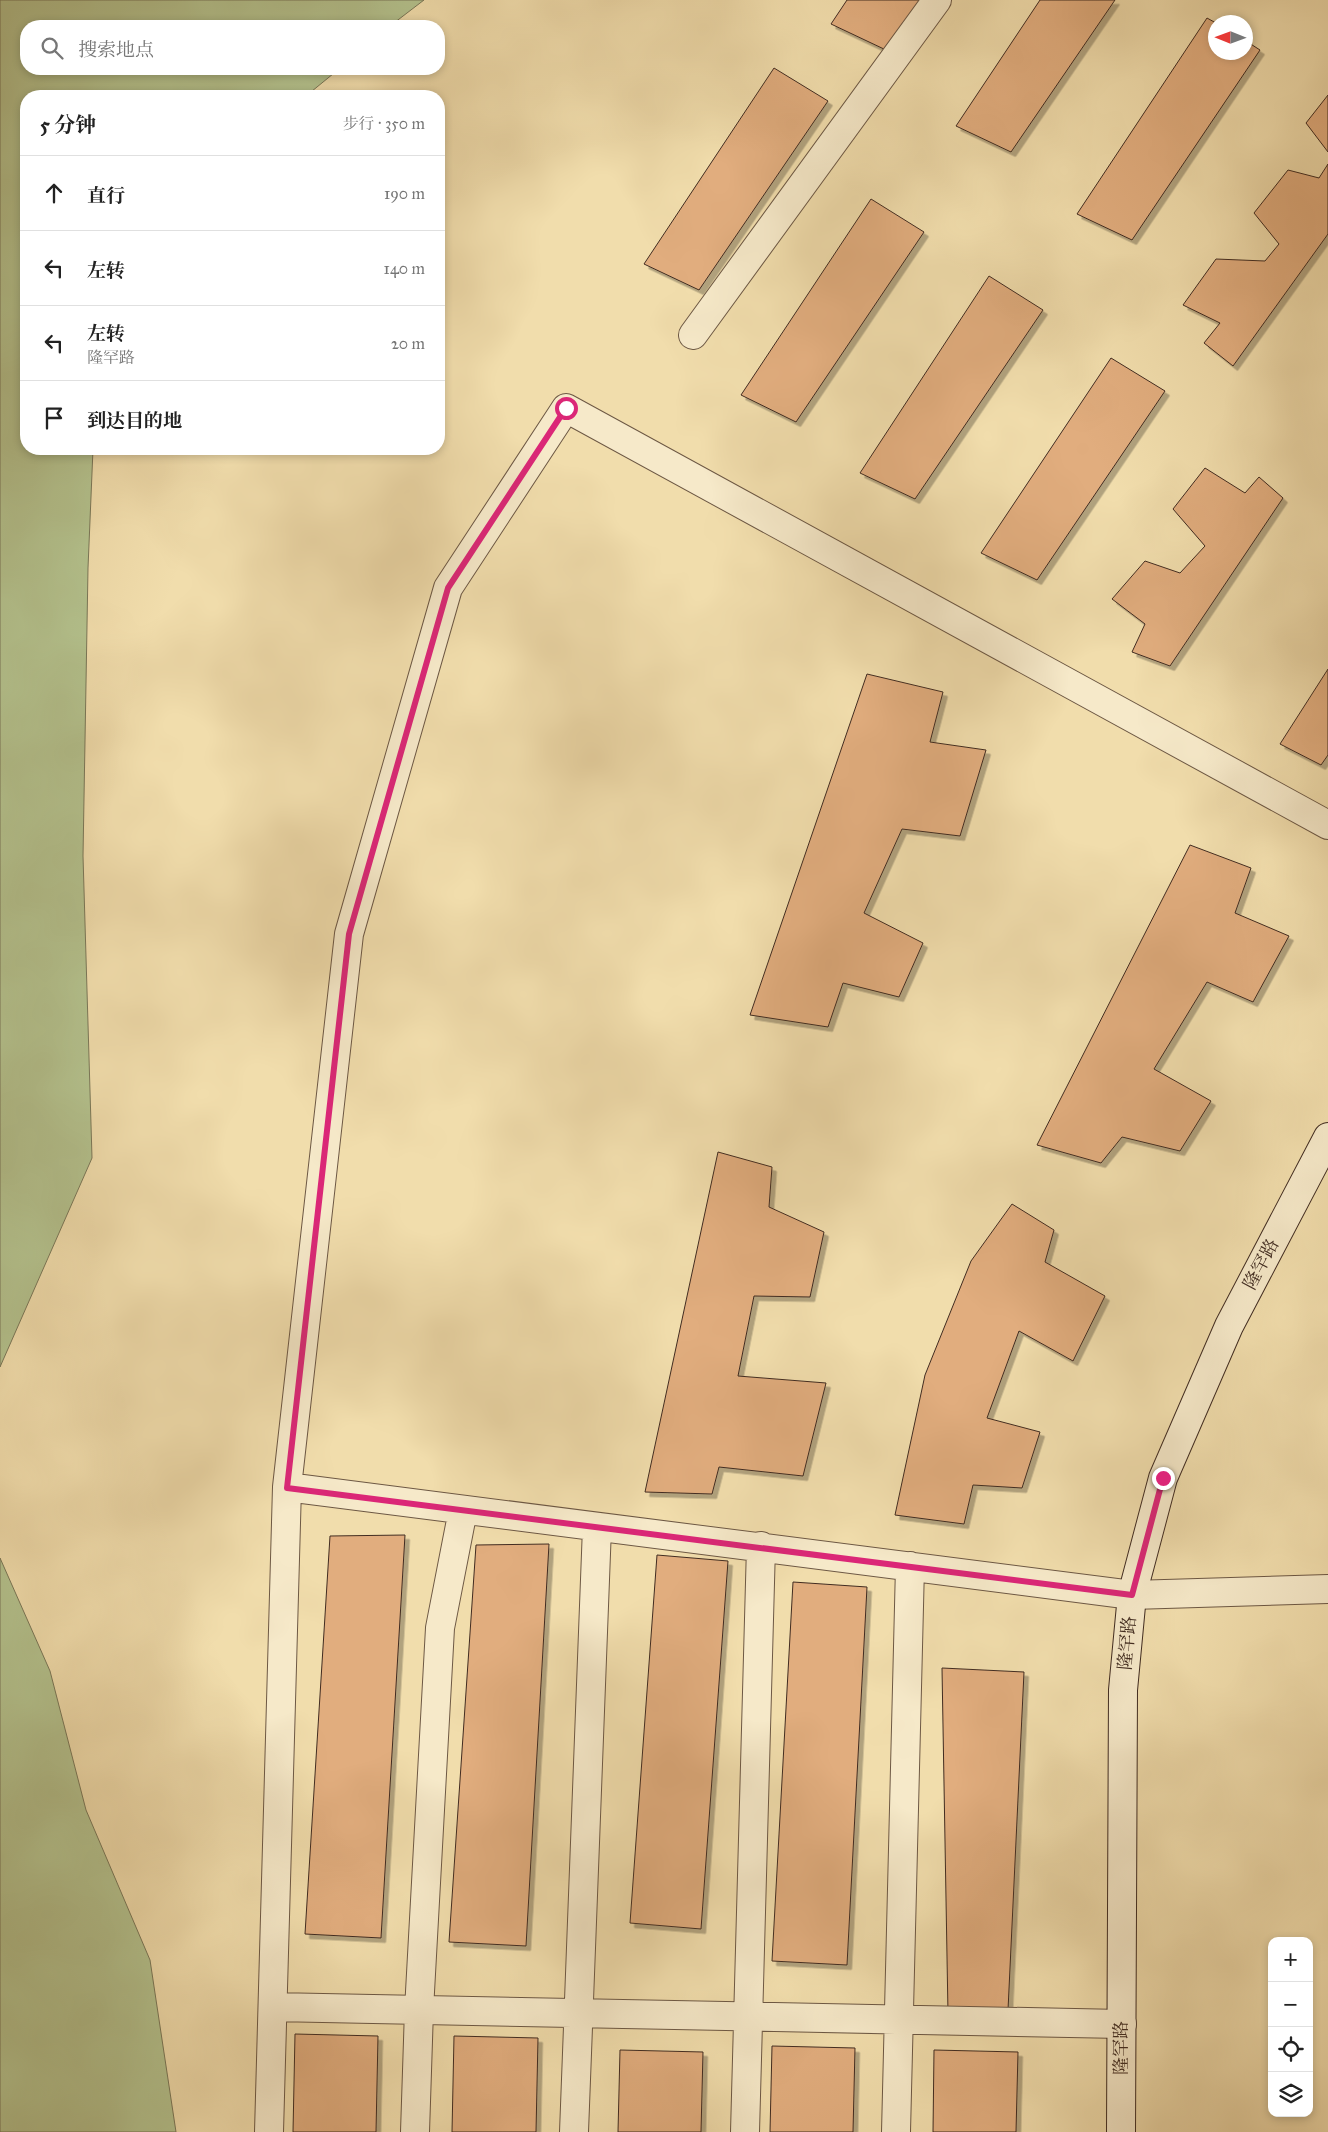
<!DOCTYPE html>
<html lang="zh">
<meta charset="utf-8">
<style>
body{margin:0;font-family:"IM FELL Great Primer","Noto Serif SC",serif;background:#f6f6f6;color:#222}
.controls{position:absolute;right:15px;bottom:15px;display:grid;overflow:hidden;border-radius:10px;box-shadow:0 2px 8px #0003}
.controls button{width:45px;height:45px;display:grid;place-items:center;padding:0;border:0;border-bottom:1px solid #e0e0e0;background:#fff;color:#222;font:25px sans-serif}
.compass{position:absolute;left:1208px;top:15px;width:45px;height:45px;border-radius:50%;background:#fff;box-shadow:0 2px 8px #0003;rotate:271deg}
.stop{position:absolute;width:15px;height:15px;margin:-11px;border:4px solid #db2777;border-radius:50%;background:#fff}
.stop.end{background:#db2777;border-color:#fff;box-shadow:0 1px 5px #0008}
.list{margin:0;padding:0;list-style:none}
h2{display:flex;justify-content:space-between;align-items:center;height:65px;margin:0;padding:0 20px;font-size:21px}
h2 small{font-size:16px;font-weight:400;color:#767676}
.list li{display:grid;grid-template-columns:32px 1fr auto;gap:15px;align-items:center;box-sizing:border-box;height:75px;padding:0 20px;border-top:1px solid #e0e0e0}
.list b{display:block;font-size:19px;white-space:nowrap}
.list p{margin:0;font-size:16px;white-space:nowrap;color:#767676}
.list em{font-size:16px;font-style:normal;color:#767676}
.icon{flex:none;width:28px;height:28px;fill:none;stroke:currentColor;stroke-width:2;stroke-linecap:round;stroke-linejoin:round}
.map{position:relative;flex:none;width:1328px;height:2132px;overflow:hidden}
.search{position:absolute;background:#fff;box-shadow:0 2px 8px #0003;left:20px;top:20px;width:425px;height:55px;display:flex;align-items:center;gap:12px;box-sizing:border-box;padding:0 18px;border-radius:20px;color:#767676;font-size:19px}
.panel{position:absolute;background:#fff;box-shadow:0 2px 8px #0003;left:20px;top:90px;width:425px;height:365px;border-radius:20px}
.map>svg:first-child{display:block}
.green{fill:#b4c28e;stroke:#7a7758}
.building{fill:#e1ad7e;stroke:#412c21;filter:url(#shadow)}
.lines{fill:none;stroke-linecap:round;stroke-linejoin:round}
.street-casing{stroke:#6d5844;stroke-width:30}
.secondary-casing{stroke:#412c21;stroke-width:30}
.street{stroke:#f6e9c9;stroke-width:28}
.secondary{stroke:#f6e9c9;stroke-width:28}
.route{stroke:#db2777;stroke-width:6}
.labels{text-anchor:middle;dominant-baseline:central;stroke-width:4;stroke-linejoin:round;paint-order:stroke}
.street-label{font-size:18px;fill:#412c21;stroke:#f6e9c9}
</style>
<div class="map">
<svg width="1328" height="2132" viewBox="0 0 1328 2132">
<defs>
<filter id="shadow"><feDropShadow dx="4.5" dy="4.5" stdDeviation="0" flood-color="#0004"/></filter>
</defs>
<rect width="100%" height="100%" fill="#f1ddac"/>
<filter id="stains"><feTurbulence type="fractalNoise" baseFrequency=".004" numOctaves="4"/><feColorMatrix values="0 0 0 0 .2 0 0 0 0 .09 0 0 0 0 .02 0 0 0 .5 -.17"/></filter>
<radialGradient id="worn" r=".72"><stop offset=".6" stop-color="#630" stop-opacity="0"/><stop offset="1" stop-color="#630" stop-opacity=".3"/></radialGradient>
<path class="green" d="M0,0H424L390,26H26V69H339L306,96H26V449H93L88,568L83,856L92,1158L0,1367Z
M0,1558L50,1671L86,1810L150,1960L176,2132H0Z"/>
<path class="building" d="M847,0H920L886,50L831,24Z
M1040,0H1115L1011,152L956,126Z
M1207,18L1216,23V52H1246V41L1260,50L1132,240L1077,214Z
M774,68L828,101L699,290L644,264Z
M1328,95V152L1306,123Z
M1328,164V234L1233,366L1204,343L1220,323L1183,305L1216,259L1265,261L1279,244L1254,213L1288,170L1319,178Z
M871,199L924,232L796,422L741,395Z
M989,276L1043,310L915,499L860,473Z
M1111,358L1165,391L1037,580L981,553Z
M1205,468L1245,493L1259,477L1283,498L1170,666L1132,652L1145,624L1112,599L1145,561L1180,573L1205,546L1173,509Z
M1328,669V755L1321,765L1280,744Z
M867,674L943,692L930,742L986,750L960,836L902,829L864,913L923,943L899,997L843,983L828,1027L750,1015Z
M1190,845L1251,868L1235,913L1289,936L1253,1002L1207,982L1154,1069L1211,1101L1180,1151L1122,1137L1101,1163L1037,1145Z
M718,1152L772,1167L769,1207L824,1232L810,1297L754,1296L738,1376L826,1383L803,1476L719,1467L712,1494L645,1492Z
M1012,1204L1054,1230L1045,1262L1105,1296L1073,1361L1019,1331L987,1418L1040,1432L1022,1488L973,1485L964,1524L895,1515L925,1375L971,1261Z
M405,1535L381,1938L305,1934L330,1536Z
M549,1544L526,1946L449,1942L476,1545Z
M657,1555L728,1561L701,1929L630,1923Z
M793,1582L867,1587L847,1965L772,1961Z
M942,1668L1024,1672L1008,2010L948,2014Z
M295,2034L378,2036L376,2132H293Z
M454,2036L538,2038L536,2132H452Z
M772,2046L855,2048L853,2132H770Z
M620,2050L703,2052L701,2132H618Z
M934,2050L1018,2052L1016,2132H933Z"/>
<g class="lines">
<defs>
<path id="street" d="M693,335L937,0
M287,1487L1132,1595L1328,1589
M273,2007L1122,2024
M269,2132L287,1487L349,934L448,588L566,408L1328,825
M415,2132L419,2010L440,1628L463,1510
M574,2132L597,1527
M745,2132L761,1546
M896,2132L910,1566"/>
<path id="secondary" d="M1121,2132L1123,1690L1132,1595L1163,1478L1229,1326L1328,1137"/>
</defs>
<use href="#street" class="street-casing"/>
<use href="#secondary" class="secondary-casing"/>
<use href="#street" class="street"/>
<use href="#secondary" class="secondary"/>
</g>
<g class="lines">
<path class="route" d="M566,408L448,588L349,934L287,1488L1132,1595L1163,1478"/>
</g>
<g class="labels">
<g class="street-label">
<text transform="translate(1261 1264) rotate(-62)">隆罕路</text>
<text transform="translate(1127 1643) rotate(-85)">隆罕路</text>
<text transform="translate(1121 2048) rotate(-90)">隆罕路</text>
</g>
</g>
<rect width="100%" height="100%" filter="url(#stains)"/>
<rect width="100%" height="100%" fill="url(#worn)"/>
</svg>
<div class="controls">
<button>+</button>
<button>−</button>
<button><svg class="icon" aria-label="locate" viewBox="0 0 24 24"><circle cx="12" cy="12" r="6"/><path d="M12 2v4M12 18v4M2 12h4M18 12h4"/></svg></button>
<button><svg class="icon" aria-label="layers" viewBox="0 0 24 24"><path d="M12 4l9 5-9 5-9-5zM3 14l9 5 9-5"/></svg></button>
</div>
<svg class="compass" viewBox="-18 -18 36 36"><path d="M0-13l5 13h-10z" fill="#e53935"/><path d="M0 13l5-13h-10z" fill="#767676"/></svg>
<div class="stop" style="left:566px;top:408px"></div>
<div class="stop end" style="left:1163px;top:1478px"></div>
<div class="search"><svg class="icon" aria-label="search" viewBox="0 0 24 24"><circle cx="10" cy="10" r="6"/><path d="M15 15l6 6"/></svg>搜索地点</div>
<section class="panel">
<h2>5 分钟<small>步行 · 350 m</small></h2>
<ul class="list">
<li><svg class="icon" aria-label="ahead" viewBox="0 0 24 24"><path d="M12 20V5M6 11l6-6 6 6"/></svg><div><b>直行</b></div><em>190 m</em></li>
<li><svg class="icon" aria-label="left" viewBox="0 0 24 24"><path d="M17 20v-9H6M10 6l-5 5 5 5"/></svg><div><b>左转</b></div><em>140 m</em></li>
<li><svg class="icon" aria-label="left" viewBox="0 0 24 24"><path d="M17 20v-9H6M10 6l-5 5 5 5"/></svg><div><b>左转</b><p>隆罕路</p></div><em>20 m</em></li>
<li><svg class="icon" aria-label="arrive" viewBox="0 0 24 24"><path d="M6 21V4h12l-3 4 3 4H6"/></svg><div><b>到达目的地</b></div></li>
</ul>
</section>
</div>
